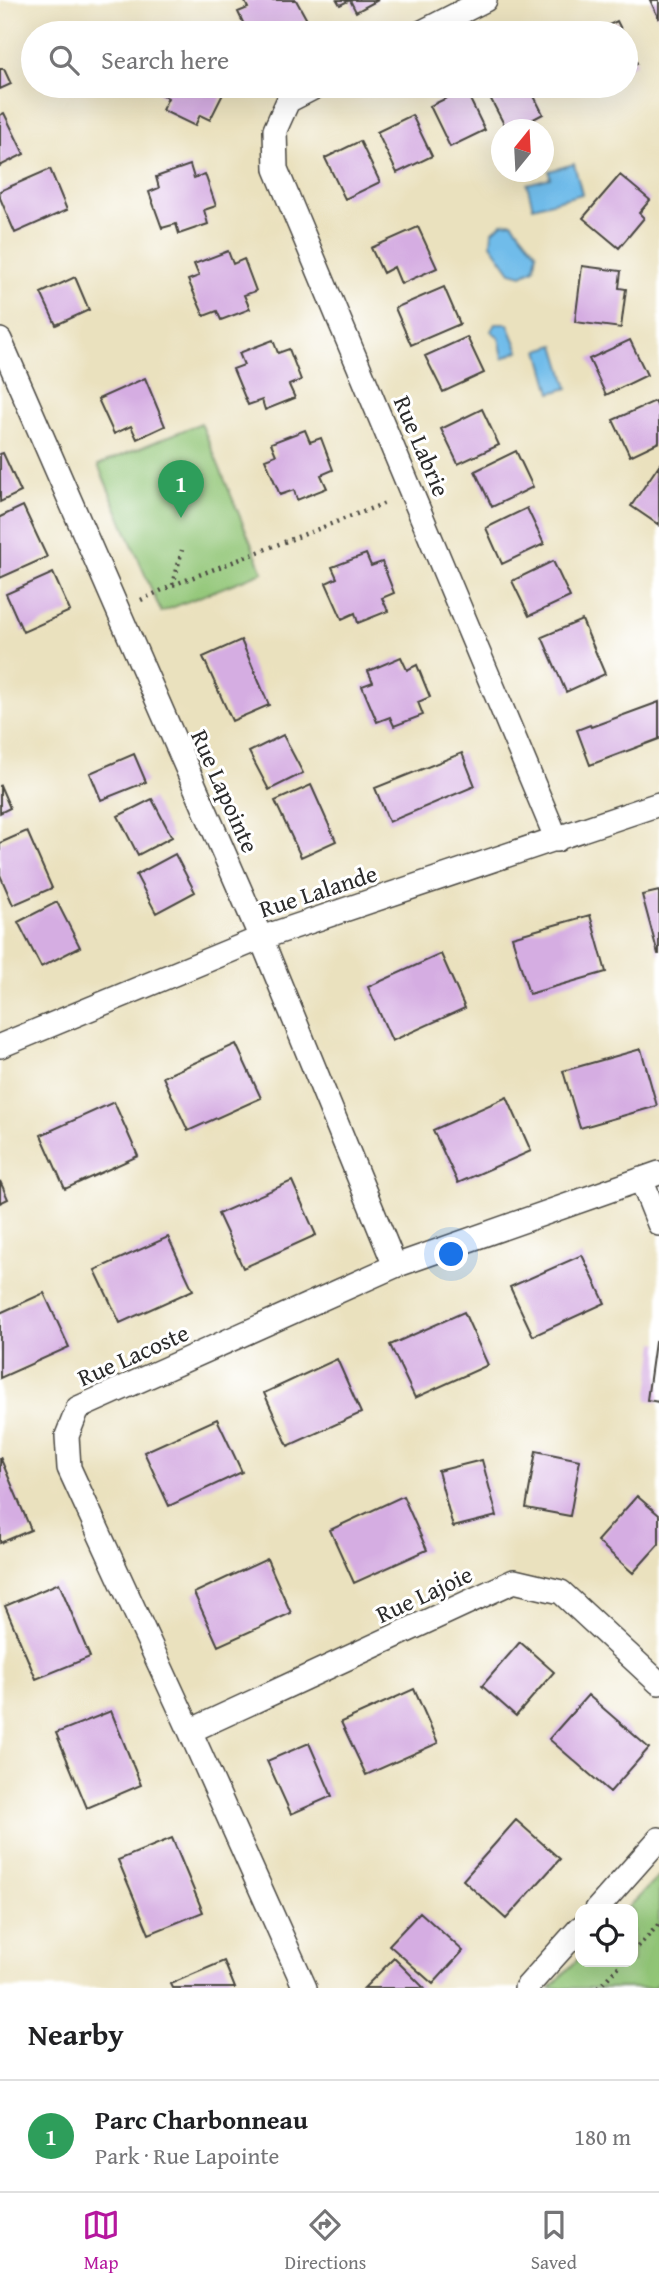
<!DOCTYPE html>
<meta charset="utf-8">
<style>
body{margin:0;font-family:"Gentium Book Plus",serif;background:#f2f2f2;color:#202124}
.controls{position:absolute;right:21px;bottom:21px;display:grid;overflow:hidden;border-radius:14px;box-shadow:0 7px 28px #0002}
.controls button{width:63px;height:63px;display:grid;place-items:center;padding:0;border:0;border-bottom:2px solid #e0e0e0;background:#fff;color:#202124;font:35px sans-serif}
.compass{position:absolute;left:491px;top:119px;width:63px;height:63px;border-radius:50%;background:#fff;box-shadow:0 7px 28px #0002;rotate:18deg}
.you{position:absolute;left:452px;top:1255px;width:24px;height:24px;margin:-18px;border:5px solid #fff;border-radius:50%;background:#1a73e8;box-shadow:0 0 0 10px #1a73e833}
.badge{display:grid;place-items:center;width:46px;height:46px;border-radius:50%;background:#b5179e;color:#fff;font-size:23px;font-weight:700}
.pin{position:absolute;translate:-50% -58px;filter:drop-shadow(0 2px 4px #0008)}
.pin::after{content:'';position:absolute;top:37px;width:24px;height:21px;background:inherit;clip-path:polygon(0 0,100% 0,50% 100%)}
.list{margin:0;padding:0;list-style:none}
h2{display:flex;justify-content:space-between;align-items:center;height:91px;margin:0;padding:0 28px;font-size:30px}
h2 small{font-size:23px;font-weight:400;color:#757577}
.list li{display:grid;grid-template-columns:46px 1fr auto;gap:21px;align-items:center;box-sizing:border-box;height:112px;padding:0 28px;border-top:2px solid #e0e0e0}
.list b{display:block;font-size:26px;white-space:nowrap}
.list p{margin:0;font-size:23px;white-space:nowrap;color:#757577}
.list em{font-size:23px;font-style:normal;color:#757577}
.icon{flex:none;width:38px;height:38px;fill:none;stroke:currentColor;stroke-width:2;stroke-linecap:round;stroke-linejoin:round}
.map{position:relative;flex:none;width:659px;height:1988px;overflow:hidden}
.search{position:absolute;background:#fff;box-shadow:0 7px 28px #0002;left:21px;right:21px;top:21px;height:77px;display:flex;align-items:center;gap:18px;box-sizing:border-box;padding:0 24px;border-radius:38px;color:#757577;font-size:26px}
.sheet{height:203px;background:#fff}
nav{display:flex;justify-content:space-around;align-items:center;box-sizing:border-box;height:98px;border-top:2px solid #e0e0e0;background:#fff;font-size:19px;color:#757577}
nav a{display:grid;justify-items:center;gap:4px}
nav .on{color:#b5179e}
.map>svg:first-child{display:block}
.green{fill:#92c677;stroke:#5e7851;stroke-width:2}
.water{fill:#70bcea;stroke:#4e748a;stroke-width:2}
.building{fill:#d5ade2}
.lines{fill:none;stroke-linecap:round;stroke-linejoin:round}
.street-casing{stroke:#484641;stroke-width:26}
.path{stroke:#484641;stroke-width:4.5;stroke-dasharray:2 5;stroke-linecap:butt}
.street{stroke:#fff;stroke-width:23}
.labels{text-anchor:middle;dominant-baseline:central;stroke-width:6;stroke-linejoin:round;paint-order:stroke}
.street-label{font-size:24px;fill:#2b2b2b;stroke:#fff}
</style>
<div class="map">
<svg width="659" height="1988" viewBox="0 0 659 1988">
<rect width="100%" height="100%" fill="#fff"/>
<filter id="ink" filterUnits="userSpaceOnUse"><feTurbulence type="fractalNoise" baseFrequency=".0143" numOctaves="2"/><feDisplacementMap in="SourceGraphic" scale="14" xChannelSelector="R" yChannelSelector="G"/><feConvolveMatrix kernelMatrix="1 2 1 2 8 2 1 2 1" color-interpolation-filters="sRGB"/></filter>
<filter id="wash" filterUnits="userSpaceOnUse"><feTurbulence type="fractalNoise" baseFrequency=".00686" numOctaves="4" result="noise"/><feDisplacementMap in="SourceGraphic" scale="28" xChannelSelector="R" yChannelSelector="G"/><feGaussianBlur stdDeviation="1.57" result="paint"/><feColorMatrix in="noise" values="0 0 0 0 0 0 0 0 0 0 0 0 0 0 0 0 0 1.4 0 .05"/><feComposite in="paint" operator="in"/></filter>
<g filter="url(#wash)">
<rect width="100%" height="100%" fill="#eae1be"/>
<path class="green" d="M201,423L263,572L161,612L98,465Z
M659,1876V1982L653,1988H550L580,1957V1962H633V1909H627Z"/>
<path class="water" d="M574,164L582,194L533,207L527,184L550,178L549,171Z
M512,222L537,253L534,269L522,275L511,272L491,244L492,232L502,223Z
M495,324H508L519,351L503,358L499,337L491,331Z
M555,345L568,388L551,393L539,350Z"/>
<g id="blocks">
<path class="building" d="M244,0H296L307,20L299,25L303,33H248L238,12L248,8Z
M337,0H378L356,12L350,0L340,5Z
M650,0H659V19Z
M617,21L623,33H593Z
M626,40L637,63L626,68Z
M0,69H4L11,84L0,89Z
M161,86H227L210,120L200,115L195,126L162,110L168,98L158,93Z
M484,86H529L543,114L513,130H507Z
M547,86H565L551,93Z
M465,89L485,130L450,147L430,106Z
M4,113L24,154L0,166V115Z
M412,115L432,156L397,173L377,132Z
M360,141L380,182L345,199L325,158Z
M190,165L194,178L205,174L216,206L204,210L208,224L179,234L176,224L162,228L149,192L159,188L156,177Z
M50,169L67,210L15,233L0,198V191Z
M620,175L650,200L639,213L644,218L619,248L583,218Z
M418,227L437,268L401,284L394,267L383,273L371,248Z
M228,251L233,264L244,259L256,291L244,295L250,309L221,320L217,311L204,316L188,280L199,276L194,264Z
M582,266L621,271L619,288L626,289L621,328L575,322Z
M75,277L89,310L56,325L41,293Z
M444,287L460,324L411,345L395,308Z
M467,337L484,373L443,392L425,356Z
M273,340L278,353L289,349L301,380L289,385L295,398L265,410L262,400L248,405L233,369L244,365L239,353Z
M630,340L647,375L606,395L589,359Z
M145,378L165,426L137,439L131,426L114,434L98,399Z
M655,401L659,410V442L630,456L613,420Z
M482,409L499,445L458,464L441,429Z
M305,430L310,442L321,438L333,470L321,475L327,488L297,500L294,490L280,495L265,459L276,455L271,443Z
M516,451L533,487L492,507L475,471Z
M3,453L21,492L0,502V454Z
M659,465V525L631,506Z
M23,506L47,557L0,578V517Z
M527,508L544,544L502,564L486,528Z
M366,554L371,566L382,562L394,593L382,598L388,611L358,623L355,613L342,619L326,583L337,578L332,567Z
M553,561L570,597L529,616L512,581Z
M53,573L70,611L23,632L6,594Z
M582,620L605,674L566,692L542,637Z
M241,640L269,705L232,721L203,657Z
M401,657L407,670L417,665L430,697L418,702L423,715L394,726L390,717L377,722L362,686L373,682L368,671Z
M659,702V739L590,765L577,730L590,725L591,727Z
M283,735L303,773L269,790L249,752Z
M462,753L475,786L389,822L375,788Z
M134,754L146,782L101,800L90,773Z
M0,785L10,808L0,813Z
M311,785L336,841L301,857L275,801Z
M152,799L172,837L138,855L118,816Z
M27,831L52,888L13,905L0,875V843Z
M175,854L195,892L156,913L136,875Z
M659,891V954H658L642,895Z
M57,902L80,947L41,967L18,922Z
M590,915L606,972L529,994L512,937Z
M441,954L465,1008L392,1041L368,987Z
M236,1044L261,1098L188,1131L163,1077Z
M641,1049L657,1106L580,1128L563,1071Z
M507,1097L531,1151L458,1183L433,1130Z
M114,1102L138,1156L65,1189L41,1135Z
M0,1181L8,1199L0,1203Z
M292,1181L316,1235L243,1268L218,1214Z
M168,1237L193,1290L120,1323L95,1270Z
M582,1255L605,1303L533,1336L510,1287Z
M44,1293L69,1347L0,1378V1313Z
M464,1312L488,1365L415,1398L390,1345Z
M655,1342L659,1343V1402L647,1400Z
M337,1359L361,1413L288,1446L264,1393Z
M217,1419L242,1472L169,1506L144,1452Z
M536,1451L580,1460L570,1516L526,1508Z
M0,1457L31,1530L0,1543Z
M482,1460L497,1516L453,1527L438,1471Z
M403,1496L427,1550L354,1583L330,1530Z
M637,1496L659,1515V1544L633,1573L597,1541Z
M267,1559L291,1613L218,1646L194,1593Z
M59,1583L90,1657L36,1679L5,1606Z
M520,1642L554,1672L516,1716L482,1686Z
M414,1689L438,1743L366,1775L341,1722Z
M588,1695L649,1748L610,1792L549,1739Z
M111,1711L141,1785L87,1808L56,1733Z
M309,1743L332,1796L291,1814L267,1761Z
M516,1820L560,1859L506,1919L463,1880Z
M172,1838L203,1912L149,1934L118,1860Z
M420,1912L463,1951L433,1984L389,1945Z
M394,1958L424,1988H364Z
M224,1961L235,1988H172L170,1984Z"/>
</g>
</g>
<g filter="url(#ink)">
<use href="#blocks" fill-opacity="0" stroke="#484641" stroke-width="2"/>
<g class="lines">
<defs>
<path id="street" d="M420,33L485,0
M317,86L288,101L275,130L276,169L557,840
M0,340L261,938L395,1266
M0,1046L261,938L659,804
M641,1179L659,1224
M190,1731L514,1581L561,1592L659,1683
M597,1909L659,1839
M305,1988L190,1731L69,1468L67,1436L78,1408L395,1266L659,1173
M526,1988L580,1928"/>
</defs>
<use href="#street" class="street-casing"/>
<path class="path" d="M173,585L388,502
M141,600L173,585L182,550
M633,1952L659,1924
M598,1988L623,1962"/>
<use href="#street" class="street"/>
</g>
</g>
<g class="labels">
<g class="street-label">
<text transform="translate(422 446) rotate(67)">Rue Labrie</text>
<text transform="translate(225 791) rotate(66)">Rue Lapointe</text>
<text transform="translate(318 891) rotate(-18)">Rue Lalande</text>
<text transform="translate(133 1355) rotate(-24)">Rue Lacoste</text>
<text transform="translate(424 1594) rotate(-25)">Rue Lajoie</text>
</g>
</g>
</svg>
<div class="controls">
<button><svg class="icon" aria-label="locate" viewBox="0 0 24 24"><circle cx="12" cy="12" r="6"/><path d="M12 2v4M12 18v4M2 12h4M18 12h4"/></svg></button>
</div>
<svg class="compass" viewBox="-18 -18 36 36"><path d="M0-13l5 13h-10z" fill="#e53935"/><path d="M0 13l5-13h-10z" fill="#757577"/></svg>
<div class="you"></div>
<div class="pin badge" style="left:181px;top:518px;background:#2e9e5b">1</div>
<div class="search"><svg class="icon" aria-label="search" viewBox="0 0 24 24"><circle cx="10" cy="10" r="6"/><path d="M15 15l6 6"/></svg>Search here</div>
</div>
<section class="sheet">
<h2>Nearby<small></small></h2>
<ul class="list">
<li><span class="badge" style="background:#2e9e5b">1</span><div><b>Parc Charbonneau</b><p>Park · Rue Lapointe</p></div><em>180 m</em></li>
</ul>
</section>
<nav>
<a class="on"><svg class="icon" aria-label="map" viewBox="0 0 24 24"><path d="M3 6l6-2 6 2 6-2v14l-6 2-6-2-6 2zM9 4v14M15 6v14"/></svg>Map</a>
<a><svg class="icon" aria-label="directions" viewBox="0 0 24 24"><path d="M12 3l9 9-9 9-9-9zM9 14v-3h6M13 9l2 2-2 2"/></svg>Directions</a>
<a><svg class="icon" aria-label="saved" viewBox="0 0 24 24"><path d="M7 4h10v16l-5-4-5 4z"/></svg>Saved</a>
</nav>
